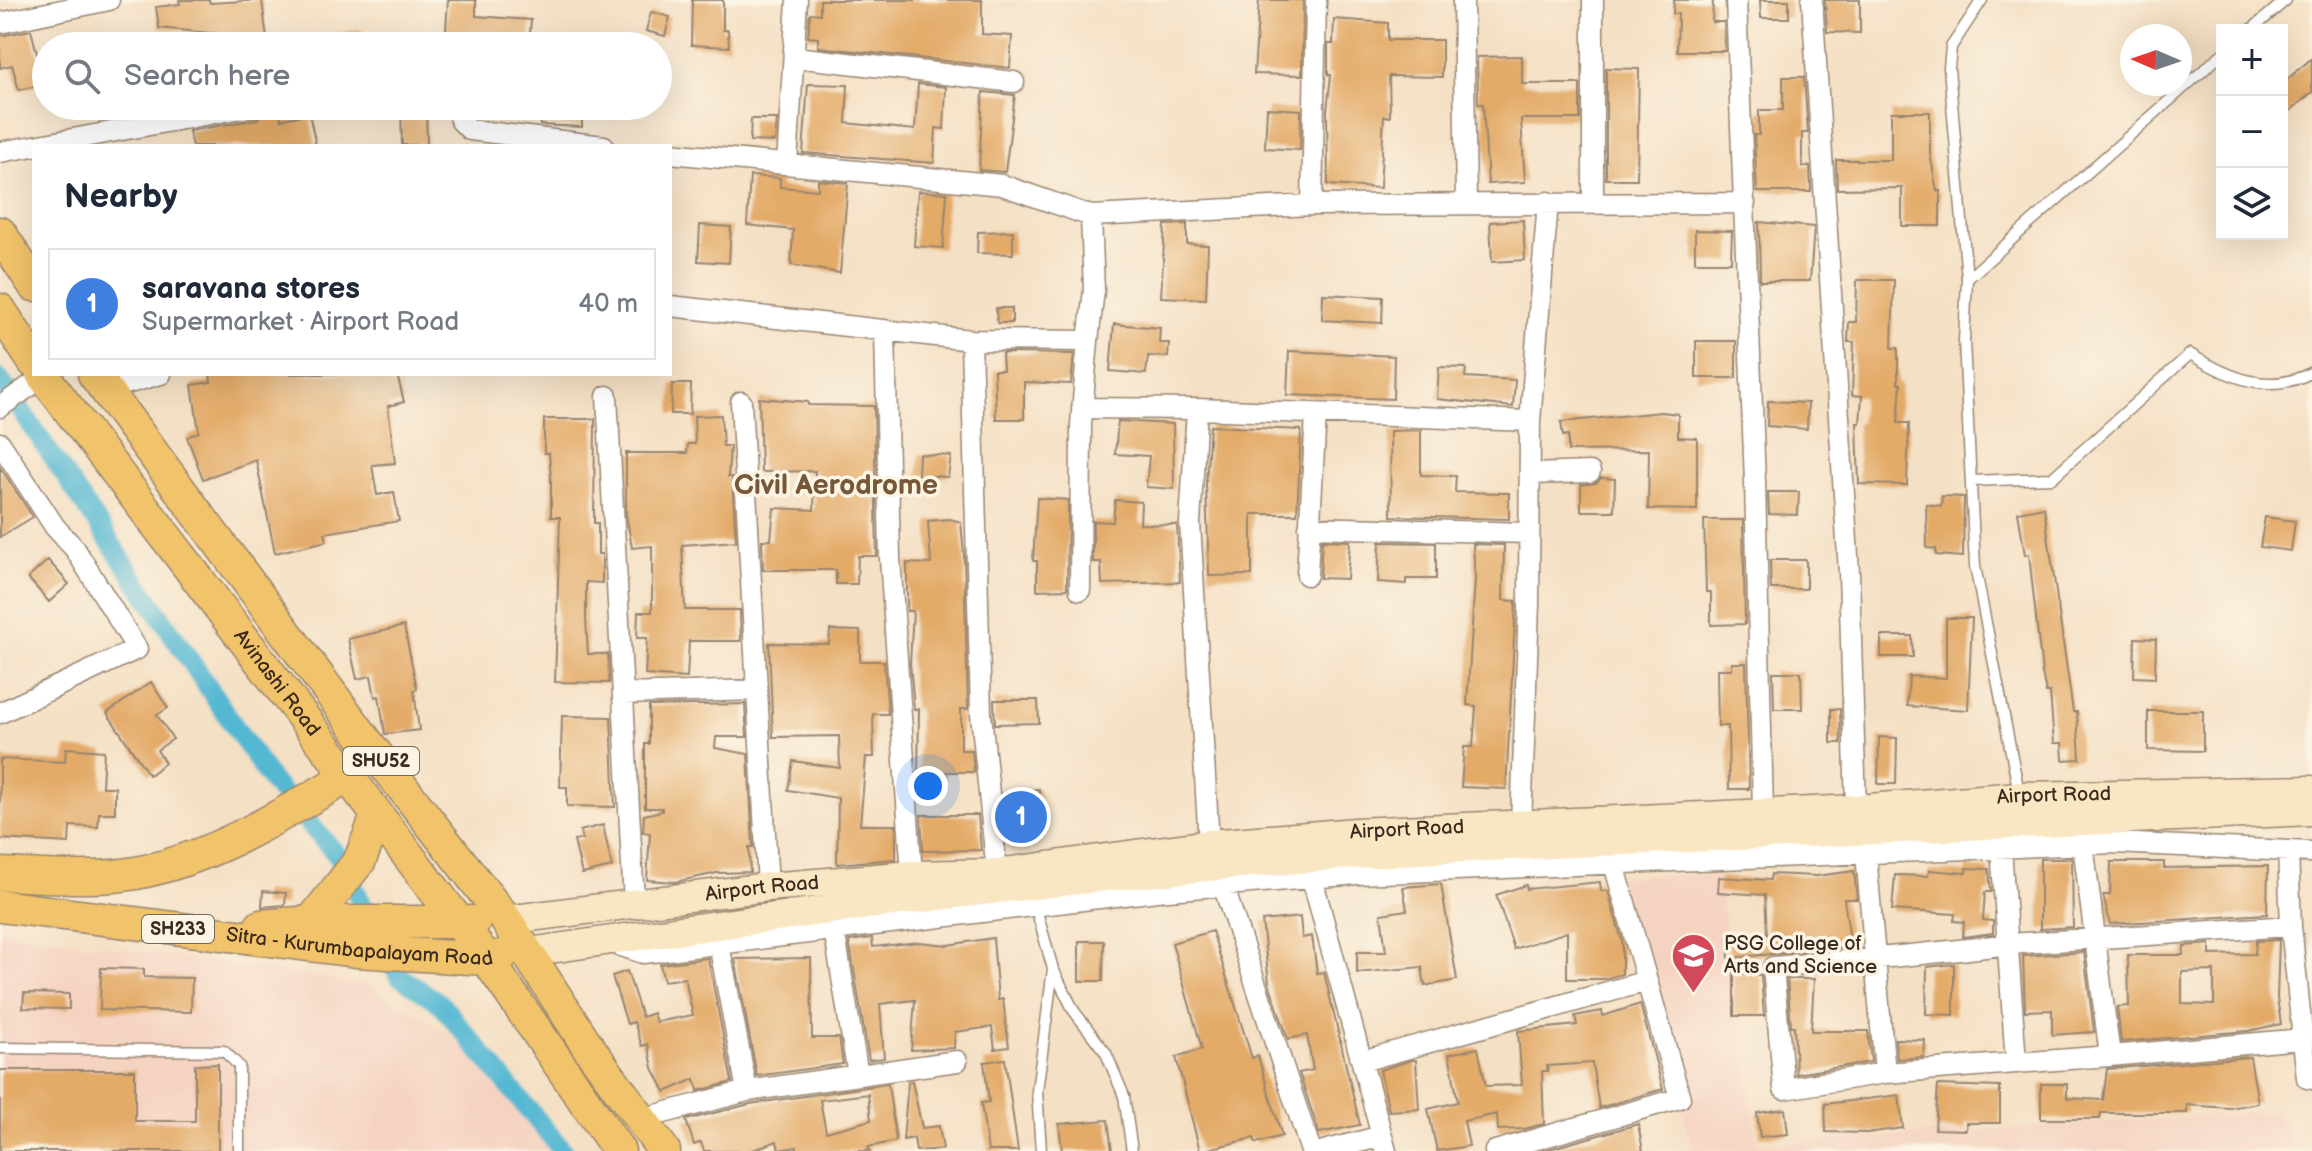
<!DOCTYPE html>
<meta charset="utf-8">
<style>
body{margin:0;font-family:"Balsamiq Sans",sans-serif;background:#f6f6f7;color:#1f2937}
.controls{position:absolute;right:24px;top:24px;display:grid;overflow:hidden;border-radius:0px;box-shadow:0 8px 32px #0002}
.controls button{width:72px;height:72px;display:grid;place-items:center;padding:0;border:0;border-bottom:2px solid #e0e1e3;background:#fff;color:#1f2937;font:40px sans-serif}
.compass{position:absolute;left:2120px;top:24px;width:72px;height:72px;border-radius:50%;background:#fff;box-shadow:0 8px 32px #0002;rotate:272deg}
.you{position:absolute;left:928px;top:786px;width:28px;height:28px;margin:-20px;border:6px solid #fff;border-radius:50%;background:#1a73e8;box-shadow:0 0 0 12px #1a73e833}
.badge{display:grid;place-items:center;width:52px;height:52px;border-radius:50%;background:#ea580c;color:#fff;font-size:26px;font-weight:700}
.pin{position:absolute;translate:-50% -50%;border:4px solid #fff;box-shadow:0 2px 8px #0006}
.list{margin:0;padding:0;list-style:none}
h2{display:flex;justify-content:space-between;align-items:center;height:104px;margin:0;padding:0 32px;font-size:34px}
h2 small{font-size:26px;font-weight:400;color:#747a83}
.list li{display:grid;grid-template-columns:52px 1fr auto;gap:24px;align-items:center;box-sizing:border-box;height:112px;margin:0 16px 16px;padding:0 16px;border:2px solid #e0e1e3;border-radius:0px}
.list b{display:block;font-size:30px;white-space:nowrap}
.list p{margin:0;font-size:26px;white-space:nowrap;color:#747a83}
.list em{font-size:26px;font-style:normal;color:#747a83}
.icon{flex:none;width:44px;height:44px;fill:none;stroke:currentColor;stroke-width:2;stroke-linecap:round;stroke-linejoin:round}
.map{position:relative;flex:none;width:2312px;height:1151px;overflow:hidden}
.search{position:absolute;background:#fff;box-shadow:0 8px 32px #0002;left:32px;top:32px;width:640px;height:88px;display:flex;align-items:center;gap:20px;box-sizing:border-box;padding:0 28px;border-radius:44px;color:#747a83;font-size:30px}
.panel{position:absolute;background:#fff;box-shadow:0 8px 32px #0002;left:32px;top:144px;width:640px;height:232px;border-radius:0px}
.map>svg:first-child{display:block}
.built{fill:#f5d3c1}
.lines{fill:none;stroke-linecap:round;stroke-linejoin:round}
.canal{stroke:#54b8d3;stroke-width:20}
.building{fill:#e3aa68;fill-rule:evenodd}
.lane-casing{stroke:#988571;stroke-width:13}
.street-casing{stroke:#988571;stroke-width:23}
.secondary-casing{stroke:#988571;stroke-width:31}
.primary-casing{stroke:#988571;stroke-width:35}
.lane{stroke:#fff;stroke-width:10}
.street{stroke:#fff;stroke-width:20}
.secondary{stroke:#f9e7c3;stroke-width:28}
.primary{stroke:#f1c36a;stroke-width:32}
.labels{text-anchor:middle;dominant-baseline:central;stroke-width:7;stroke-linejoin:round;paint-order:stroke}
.shield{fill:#fcf5e5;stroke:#75675a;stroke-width:2}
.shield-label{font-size:18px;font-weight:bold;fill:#3b2a1e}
.street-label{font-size:20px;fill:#3b2a1e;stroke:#fcf5e5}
.poi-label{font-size:20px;fill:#3b2a1e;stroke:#fcf5e5;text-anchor:start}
.district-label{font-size:28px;font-weight:bold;fill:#765738;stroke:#fcf5e5}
</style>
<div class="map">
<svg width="2312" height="1151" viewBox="0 0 2312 1151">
<rect width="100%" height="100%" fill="#fcf5e5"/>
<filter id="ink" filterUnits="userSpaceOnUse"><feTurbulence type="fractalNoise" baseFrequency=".0125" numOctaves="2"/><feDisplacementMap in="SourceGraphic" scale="16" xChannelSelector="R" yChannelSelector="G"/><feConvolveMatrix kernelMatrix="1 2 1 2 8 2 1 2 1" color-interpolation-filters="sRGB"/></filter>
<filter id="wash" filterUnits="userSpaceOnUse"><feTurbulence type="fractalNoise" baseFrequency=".006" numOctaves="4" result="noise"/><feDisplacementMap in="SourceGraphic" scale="32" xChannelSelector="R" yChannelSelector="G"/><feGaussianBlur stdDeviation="1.8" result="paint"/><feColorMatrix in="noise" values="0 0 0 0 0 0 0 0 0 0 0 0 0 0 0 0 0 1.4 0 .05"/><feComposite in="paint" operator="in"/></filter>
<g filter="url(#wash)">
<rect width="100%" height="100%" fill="#f4e0c4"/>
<path class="built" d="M1717,872L1758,1145L2277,1111L2295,1151H1693L1618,877Z
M0,931L365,984L494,1059L555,1151H0Z"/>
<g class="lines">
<path class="canal" d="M0,379L272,782L338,856L399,976L440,1003L563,1151"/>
</g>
<g id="blocks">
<path class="building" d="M179,0H209L210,3L262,0L268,46H220L219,34L159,28L156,7L180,4Z
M448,0H476V16L531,20L529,46L445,44Z
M692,0H723V30H728L729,47L691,45Z
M820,0H982V34L1012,36L1010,68L818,47V38L808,37L810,13L820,14Z
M1259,0H1303L1302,75L1254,74Z
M1674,0H1713L1712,22H1724L1725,51H1677L1678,14H1673Z
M1760,0H1789V18H1761Z
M1825,0H1860V33L1827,32Z
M651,12L670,17L665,36L646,31Z
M1334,19L1388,23V40H1442V77L1389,76L1390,117L1384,116L1380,188L1328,185L1327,111L1331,75H1328V44H1333Z
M359,29L362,46H309V39Z
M31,30L45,84L19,90L12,65L0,68V36Z
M1522,56V84H1580V119H1521L1525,182L1488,184L1483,104H1478L1477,57Z
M2312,58V92L2282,118V84Z
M1606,68L1639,69L1637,179H1606Z
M1783,77H1804L1808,133H1802V166L1810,167L1811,192H1757L1754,135H1759V110H1783Z
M808,84L848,85L846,123L915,130L918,84L946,87L944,129L936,128L934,163L803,153Z
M983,92L1015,95L1005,172L979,170Z
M267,106H280L281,120L309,113L316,146H192L189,131L257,119Z
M401,106H426L427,145H402Z
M540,106H582V127L540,125Z
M1267,108L1301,110L1300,150L1265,148Z
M1891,112H1930V154L1937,191H1940V226H1902V188L1837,189L1836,160H1891Z
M751,119H777L775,142L750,141Z
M750,176L780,178V187L818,190V180L848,183L840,273L791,265L793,230L747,225Z
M918,191L947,193L943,248L914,246Z
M1523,220L1525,260L1492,262L1490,222Z
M1759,222L1814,227L1810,281H1760Z
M1187,224V244L1208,245L1206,299L1161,297L1165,225Z
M700,225L731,227L729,263L698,261Z
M1695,230L1732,231L1731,262H1695Z
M1013,231V254L977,253L978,232Z
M1857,280H1894L1892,348H1898V383L1901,384L1898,423H1909L1907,485L1859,484L1857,423H1860L1862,396L1852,395L1854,342H1848L1849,322H1856Z
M1323,294L1383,297L1382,323L1322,320Z
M996,308H1012V323H997Z
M1114,324L1160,328L1159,343H1169L1168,357L1148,356L1146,374L1110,371Z
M1696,341H1736V378H1696Z
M1289,351L1394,356L1393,399L1287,395Z
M1002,353L1074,354L1071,384L1024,382V419H996L994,370H1003Z
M1439,367L1466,368L1465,377L1515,380L1513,407L1437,399Z
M210,374H397L404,402L388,406L395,463L372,465L377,495L394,492L399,521L325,533L327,541L275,553L256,460L203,479L187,437L199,432L192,385L211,382Z
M672,384H691L690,414H671Z
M759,398L808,402V405L874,406L877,556H858L857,584H836V570H763L762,540H771L774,508L814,510L815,471L761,472Z
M1768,401L1808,403L1807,429L1767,426Z
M1661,412L1678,414V437L1697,438V510L1648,509L1649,450L1568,451V435L1563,436L1561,422Z
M721,415L723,446H730L728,477H732L736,541L682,545L685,610H740L741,641H689L687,678L645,675L647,638H637L638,612H652V546L632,548L626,514V453H687L688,444H695L694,416Z
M544,419H595L594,523H598V554H602V583L586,582V619L588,654H608L609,683L555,682L560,517H551V478L549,453H544Z
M1118,421L1173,424L1174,489L1146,487L1149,456L1115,454Z
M1210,426L1301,430L1297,514H1252V575L1209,576L1206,483Z
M1421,430V475L1456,476L1455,492L1509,493V519L1391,516L1390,431Z
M919,454L951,456L948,477L918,475Z
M0,467L33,517L0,537Z
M1601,478L1615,479L1614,511H1581V485L1596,483Z
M1768,492H1799L1798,515L1769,514Z
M1942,496L1964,497L1963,557L1936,555V549L1927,548L1926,504L1941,506Z
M1037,498L1068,500L1067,589L1037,590V561H1033Z
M1115,500L1141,502L1140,524L1177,525L1180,582L1102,584L1101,562H1093V521L1113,522Z
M2044,507L2073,712H2077L2080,759L2063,760L2062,743H2054L2050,692L2046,693L2042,673L2029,554L2025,555L2018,512Z
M2265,517L2295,521L2291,551L2260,547Z
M950,519L961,522L964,555L968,709H961V750H972L974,772H946V779H918L919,709H914L910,662L913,611H907V563L931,564L928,521Z
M1704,520H1743L1745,624L1711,625V592H1706Z
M1322,540L1350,541L1347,579L1320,578Z
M1380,542L1436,543V579H1406V584L1378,582Z
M1473,544L1504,545L1503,600L1516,601L1506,789L1461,787L1464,747H1473L1476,706L1467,705L1475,579Z
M48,560L69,584L49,602L28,578Z
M1770,560H1806V589H1771Z
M1946,618H1972L1968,710L1907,706L1909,676L1946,678Z
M404,626L417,689L414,690L419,730L385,734L379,696L375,697L371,676L357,679L348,639Z
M830,630L860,631V661H884L888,714H873L874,757H866L860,825H896V859L837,864L838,798L788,790L793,761L840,768L839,736L773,737L769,643L829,644Z
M1881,636H1912L1913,657H1881Z
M2135,638L2156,639L2155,678L2134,677Z
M1732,663H1746L1749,789H1729L1728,726H1718L1717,669H1732Z
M1773,672H1801L1802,709H1774Z
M151,682L168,708L157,715L173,739L157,750L165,763L149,775L107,713Z
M994,700H1038L1039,723L995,724Z
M745,704L747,737H716L715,748L748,754L753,847H749L750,872L717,873L675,882L647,880L650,833L643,832L644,815L662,811V808H645V744H649V706Z
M1831,709H1840L1841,743H1831Z
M2148,711H2203V751L2148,750Z
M562,716L611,717L615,807L567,806V787H560Z
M1879,737L1897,738L1896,784H1878Z
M66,748L104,751L102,787H115V813H99L98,827L70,826L69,843L0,839V759L65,762Z
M1039,789L1044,839L1007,843L1002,794Z
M921,815H978L981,850L923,851Z
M603,825L612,867L582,874L574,841L582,839L580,831Z
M2040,859H2072L2073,927L2040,929Z
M2111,862H2164V868L2268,866L2267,914L2110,924L2103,895H2110Z
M1966,868L1989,869L1991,892H1985L1983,920L1993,921V933L1963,937L1964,922L1954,921L1955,914L1892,910L1895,875L1928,876L1929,870L1966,873Z
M1854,871L1857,899H1844L1851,947L1729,958L1728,936L1767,934L1765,895L1718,892L1719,877L1770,880L1771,874L1817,876Z
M1600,882L1601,891H1608L1622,941V974L1605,979H1567V932L1514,949L1496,895L1526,885L1527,889Z
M1441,884L1457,980L1425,986L1422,967L1357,973V952H1386L1381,914L1407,910L1403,887Z
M263,891L286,893L285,905L262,907Z
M1300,917L1302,938L1312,936L1317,973L1324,972L1360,1125L1319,1133L1299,1073L1313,1070L1307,1035L1288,1039L1269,983L1262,921Z
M1212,931L1252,1058L1258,1056L1282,1136L1256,1143L1254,1138L1200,1151L1176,1057L1202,1049L1172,943Z
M872,938L873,947L919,942L948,945L993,938L998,1000L1003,999L1009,1047L995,1049L992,1027L955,1032L954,1048L911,1050L915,1000L880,1004L884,1058L869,1060L849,941Z
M2279,940L2277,998L2281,1024L2248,1031L2121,1042L2117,1007L2129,1006L2128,955H2183L2184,946L2210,944V955L2255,954L2256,941ZM2214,971V1005L2182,1004V972Z
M1079,941H1104L1103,981H1079Z
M2084,952L2094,1032L2052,1035V1010L2025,1011L2023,956Z
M708,958L732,1082L698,1091L695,1079L665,1092L653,1068L648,1044L642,1046L634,1022L627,1024L612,976L627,971L642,1017L653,1013L656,1022L693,1015L685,978L664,981L660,964Z
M811,958L812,1038H839L843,1064L757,1076L735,959Z
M1954,964V1015L1926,1014L1927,967Z
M101,968L144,969V977L192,978L191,1012L100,1010Z
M1734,973L1761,975L1764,1016H1734Z
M1787,979H1814L1811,1031H1868L1871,1062L1796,1074L1794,1026H1791Z
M24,993L69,994V1009L23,1008Z
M1640,1004L1663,1089L1599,1108L1592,1063L1547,1066L1548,1071H1542L1544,1124L1524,1129L1498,1130L1497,1114L1464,1121L1469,1146L1437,1151L1428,1109L1458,1102L1449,1054L1478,1048L1486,1086L1522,1085L1518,1031L1577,1025L1575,1016L1602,1011L1603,1016Z
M1895,1039L1925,1040L1924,1057L1897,1059Z
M2250,1057L2258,1103L2230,1108L2187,1105V1113H2101L2100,1119H2041V1084H2067V1098L2103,1100L2107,1069Z
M1005,1059L1018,1151H988L981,1103L989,1102L984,1062Z
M1412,1060H1416L1419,1109L1389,1111L1380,1070Z
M218,1064V1151H0V1070H135V1121H195V1065Z
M912,1081L922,1128L939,1126L943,1149L916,1151L914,1138L903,1140L908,1082Z
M888,1084L896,1141L868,1147L870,1151H797V1147L779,1150L777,1141L750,1151H704L701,1142L694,1145L686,1120L750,1104ZM868,1094L871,1120L826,1132L820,1100Z
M1938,1085L2000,1087V1123H1966V1130L1935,1129Z
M1899,1095L1903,1128L1867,1133L1826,1132L1825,1104Z
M1785,1109L1788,1134L1760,1137L1757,1113Z
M1108,1120L1112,1151H1062L1059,1124Z
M1638,1124L1643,1151H1542Z"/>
</g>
</g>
<g filter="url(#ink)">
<use href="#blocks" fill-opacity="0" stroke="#988571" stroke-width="2"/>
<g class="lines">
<defs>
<path id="lane" d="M2251,30L2286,0
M1967,279L1949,68L1951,47L1982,0
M1971,481L2052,478L2190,354C2228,377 2269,396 2312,372
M2019,793L1975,566L1964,341L1967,279L2222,54
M1035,905L1053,969L1037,1091L1041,1151
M1054,971L1074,1011L1106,1053L1124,1096L1132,1151
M0,1048L224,1051L239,1066V1151"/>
<path id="street" d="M1463,0L1466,204
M1736,0L1755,482L1763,812
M1812,0L1849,572L1856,809
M0,23L109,0
M795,57L1014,82
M456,106L461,121L470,130L604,146
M34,146L254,106
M0,152L34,146
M670,153L1002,185L1091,216
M787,164L797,0
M1593,202V0
M1312,205L1316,0
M670,306L971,340
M885,330L890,558L912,875
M105,390L161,374
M607,396L634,903
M741,402L768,887
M0,407L44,376
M1082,408L1197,409
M0,443L55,527L75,549L137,649L0,713
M1532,474L1590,472
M1309,527L1529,533
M1307,575L1316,414
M1080,590L1081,424L1088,341
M623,694L757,690
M1521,825L1529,604L1530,421
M1209,844L1190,523L1197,409L1530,421L1548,202
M2001,848L2016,1063
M2288,851L2291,926L2307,1078L2312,1079
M1866,854L1885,1073L1784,1089L1773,967C1851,960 1930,955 2008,944L2291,926
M997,873L981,714L971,340L1088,341L1094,290L1091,216L1312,205L1745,203
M1312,878L1386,1151
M1223,885L1311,1151
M834,929L858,1075
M612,943L643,953L1157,891L1358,874L2114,843L2312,852
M719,944L747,1091
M2110,1056L2303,1039
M1362,1061L1647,981
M1885,1073L2110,1056L2083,844
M641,1119L747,1091L957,1061
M1324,1151L1382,1136
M1495,1151L1680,1098L1614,864"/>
<g id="secondary">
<path id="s1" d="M506,920L768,887L912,875L997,873L1209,844L1356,832L1856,809L2019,796L2312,790"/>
<path d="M529,952C824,908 1121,870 1419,850L2312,811"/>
</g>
<g id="primary">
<path d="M0,233L34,285"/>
<path d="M0,310L34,362"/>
<path id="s2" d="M42,374L487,959L619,1151"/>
<path d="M94,374L369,745L506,920L589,1048L664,1151"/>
<path d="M0,874C44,875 93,881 136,873C215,858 280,815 349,776"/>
<path id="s3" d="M0,906L356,951L487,959L501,956"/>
<path d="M311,922L360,860L377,816"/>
<path d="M261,926L311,922H474"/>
</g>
</defs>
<use href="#lane" class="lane-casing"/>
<use href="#street" class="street-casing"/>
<use href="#secondary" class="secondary-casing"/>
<use href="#primary" class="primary-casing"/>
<use href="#lane" class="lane"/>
<use href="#street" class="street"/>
<use href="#secondary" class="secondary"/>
<use href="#primary" class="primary"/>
</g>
</g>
<defs>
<symbol id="university-pin" viewBox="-11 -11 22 30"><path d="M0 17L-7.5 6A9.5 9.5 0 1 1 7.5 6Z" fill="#d1495b" stroke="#fcf5e5"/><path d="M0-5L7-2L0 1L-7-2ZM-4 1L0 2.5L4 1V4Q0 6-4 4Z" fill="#fff"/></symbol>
</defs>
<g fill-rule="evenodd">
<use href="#university-pin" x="1668" y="930" width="51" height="69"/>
</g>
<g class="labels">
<g class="shield">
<rect x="343" y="747" width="76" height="28" rx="6"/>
<rect x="142" y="915" width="72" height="28" rx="6"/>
</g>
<g class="shield-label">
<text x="381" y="761">SHU52</text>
<text x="178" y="929">SH233</text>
</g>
<g class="street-label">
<text stroke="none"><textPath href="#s2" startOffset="388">Avinashi Road</textPath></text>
<text stroke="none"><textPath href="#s1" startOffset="1554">Airport Road</textPath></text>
<text stroke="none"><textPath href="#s1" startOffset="906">Airport Road</textPath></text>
<text stroke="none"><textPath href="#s1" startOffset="258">Airport Road</textPath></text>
<text stroke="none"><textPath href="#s3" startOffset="362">Sitra - Kurumbapalayam Road</textPath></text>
</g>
<g class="poi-label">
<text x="1724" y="944">PSG College of<tspan x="1724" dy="23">Arts and Science</tspan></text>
</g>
<g class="district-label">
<text x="836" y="485">Civil Aerodrome</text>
</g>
</g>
</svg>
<div class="controls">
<button>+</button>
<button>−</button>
<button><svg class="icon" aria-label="layers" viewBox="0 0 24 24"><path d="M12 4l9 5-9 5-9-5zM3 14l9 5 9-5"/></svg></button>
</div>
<svg class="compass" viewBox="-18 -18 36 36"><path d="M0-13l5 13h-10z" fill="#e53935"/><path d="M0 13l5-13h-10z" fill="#747a83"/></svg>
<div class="you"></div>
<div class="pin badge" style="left:1021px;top:817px;background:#3f7fe0">1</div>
<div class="search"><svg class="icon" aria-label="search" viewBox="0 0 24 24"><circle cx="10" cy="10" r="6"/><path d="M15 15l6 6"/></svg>Search here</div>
<section class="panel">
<h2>Nearby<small></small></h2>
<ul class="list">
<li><span class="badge" style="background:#3f7fe0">1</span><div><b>saravana stores</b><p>Supermarket · Airport Road</p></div><em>40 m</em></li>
</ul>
</section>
</div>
